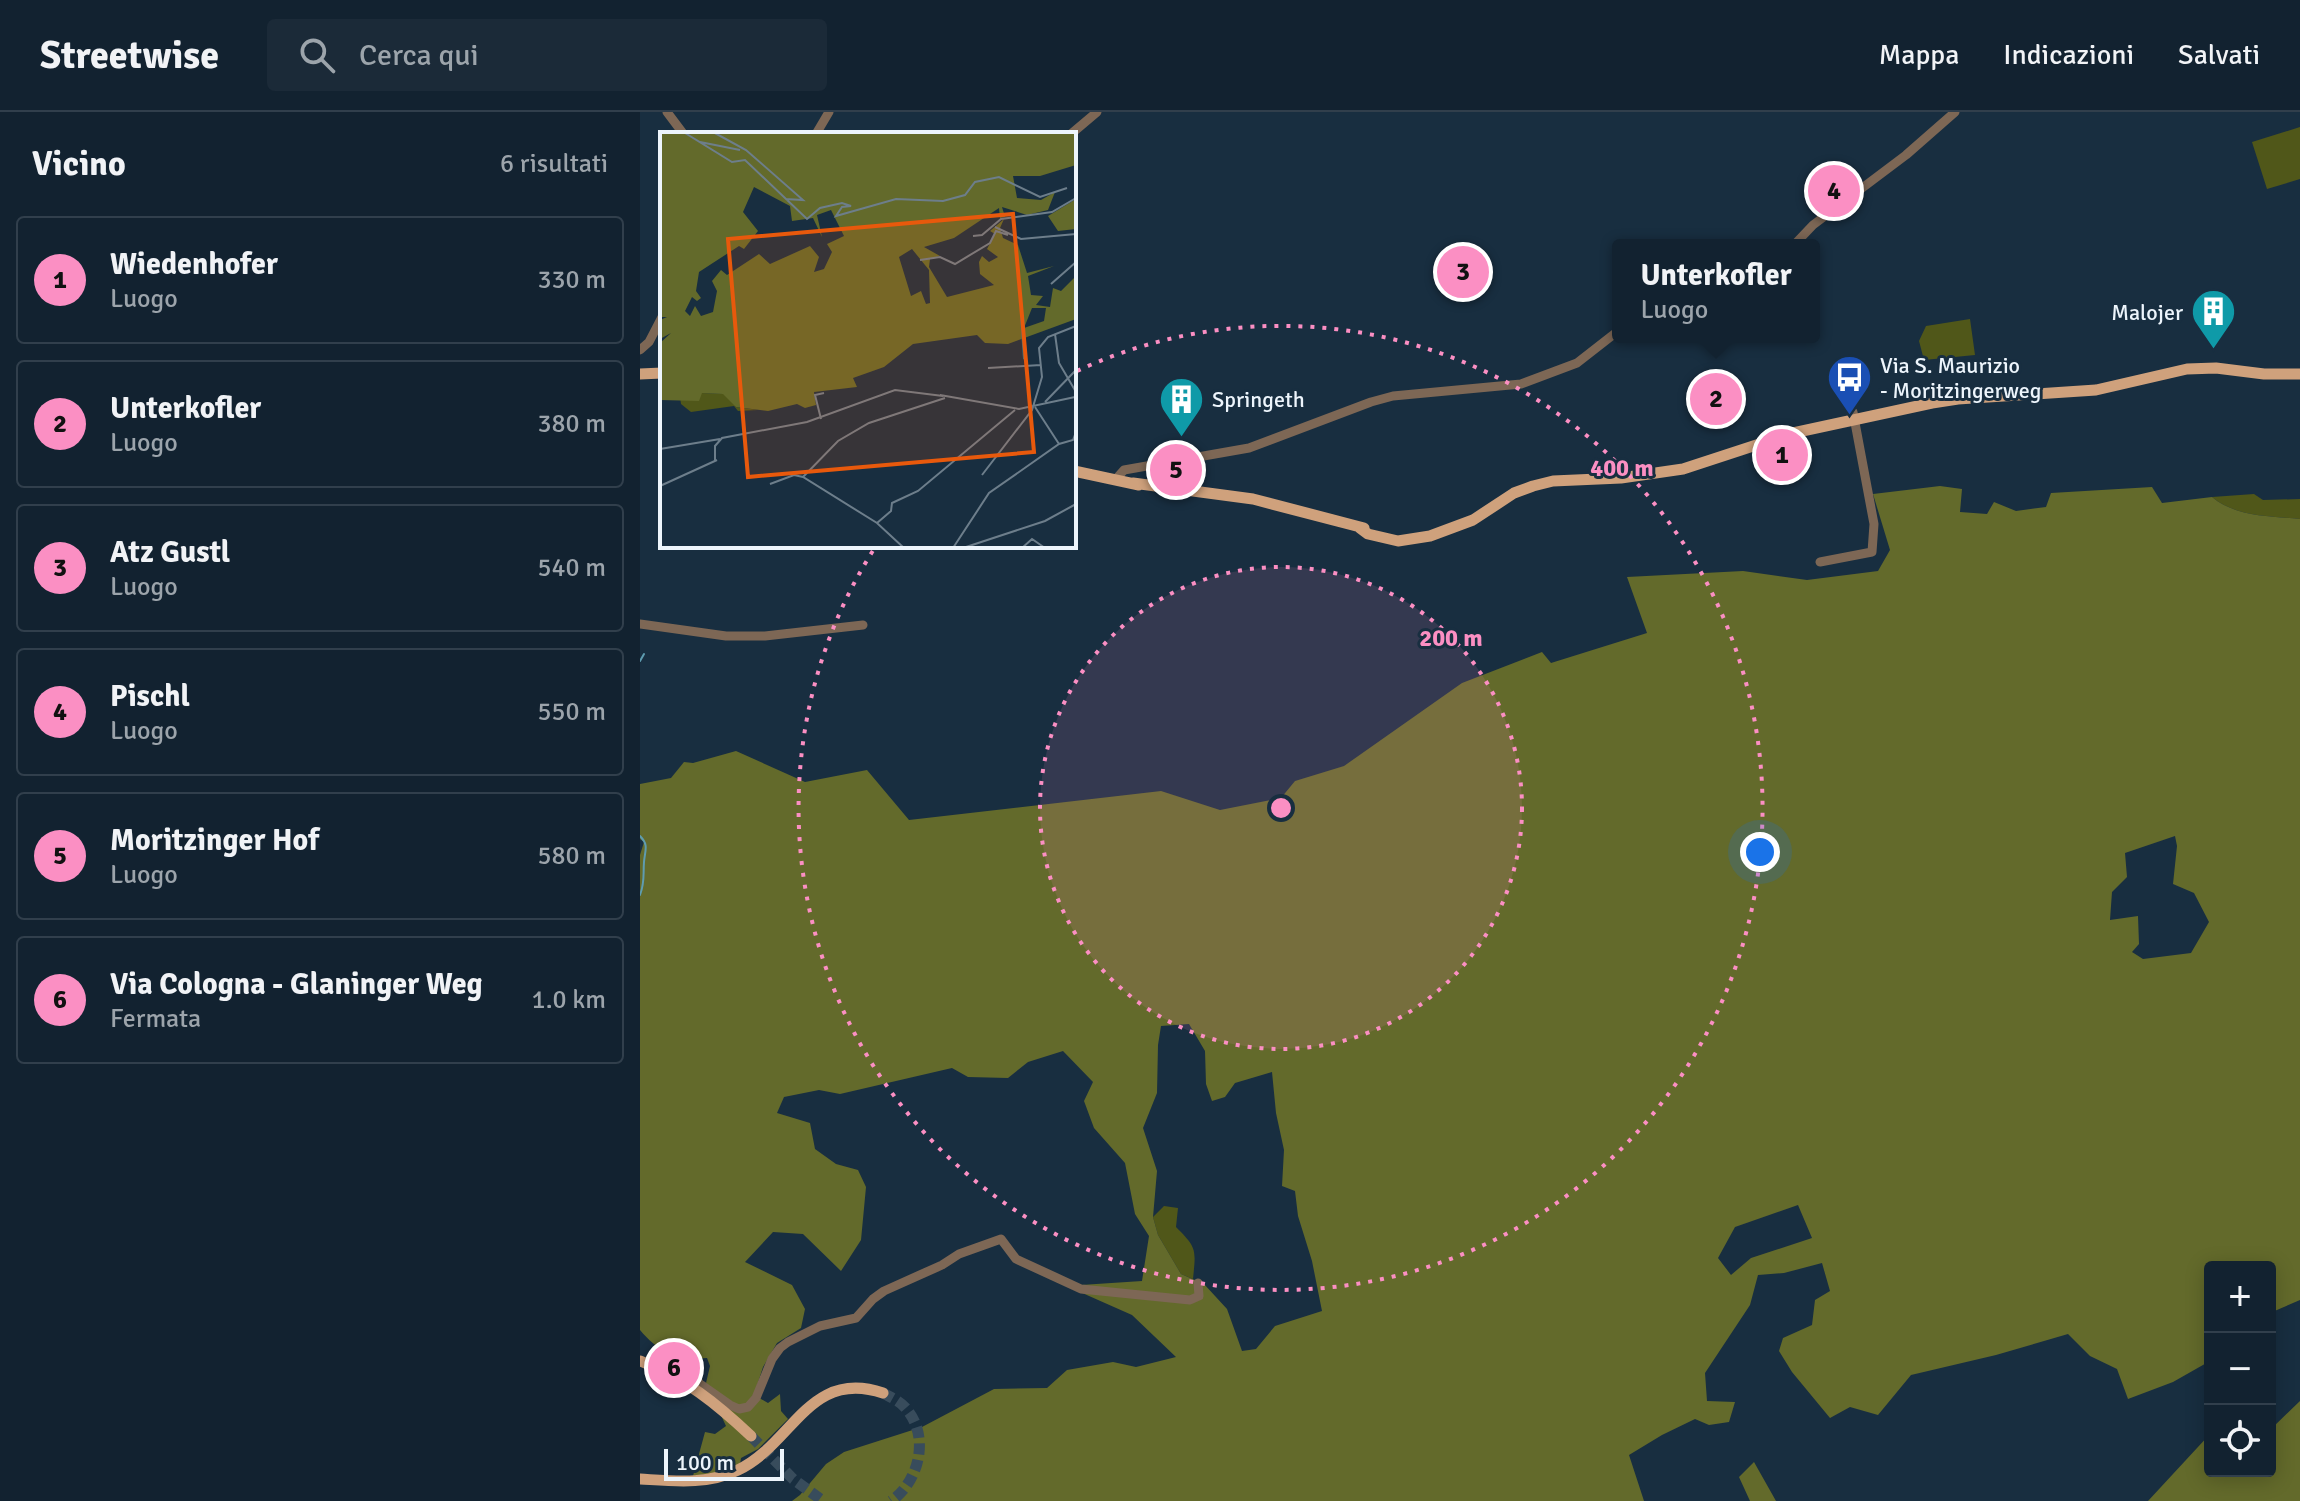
<!DOCTYPE html>
<html lang="it">
<meta charset="utf-8">
<style>
body{margin:0;font-family:Signika,sans-serif;background:#1b2a38;color:#f1f3f6}
.controls{position:absolute;right:24px;bottom:24px;display:grid;overflow:hidden;border-radius:8px;box-shadow:0 4px 20px #0003}
.controls button{width:72px;height:72px;display:grid;place-items:center;padding:0;border:0;border-bottom:2px solid #313f4c;background:#122230;color:#f1f3f6;font:40px sans-serif}
.scale{position:absolute;left:24px;bottom:20px;width:120px;box-sizing:border-box;padding-left:8px;border:4px solid #edf5fc;border-top:0;font-size:22px;line-height:28px;white-space:nowrap;color:#edf5fc;-webkit-text-stroke:6px #182e40;paint-order:stroke}
.you{position:absolute;left:1120px;top:740px;width:28px;height:28px;margin:-20px;border:6px solid #fff;border-radius:50%;background:#1a73e8;box-shadow:0 0 0 12px #1a73e833}
.badge{display:grid;place-items:center;width:52px;height:52px;border-radius:50%;background:#fb8fc3;color:#111;font-size:26px;font-weight:700}
.pin{position:absolute;translate:-50% -50%;border:4px solid #fff;box-shadow:0 2px 8px #0006}
.popup{position:absolute;left:972px;top:127px;width:208px;height:104px;box-sizing:border-box;display:grid;place-content:center;border-radius:8px;background:#122230;filter:drop-shadow(0 2px 6px #0005);font-size:26px;white-space:nowrap;color:#9ca4ab}
.popup b{font-size:30px;color:#f1f3f6}
.popup::after{content:'';position:absolute;left:50%;top:100%;margin-left:-16px;border:16px solid transparent;border-top-color:#122230}
.list{margin:0;padding:0;list-style:none}
h2{display:flex;justify-content:space-between;align-items:center;height:104px;margin:0;padding:0 32px;font-size:34px}
h2 small{font-size:26px;font-weight:400;color:#9ca4ab}
.list li{display:grid;grid-template-columns:52px 1fr auto;gap:24px;align-items:center;box-sizing:border-box;height:128px;margin:0 16px 16px;padding:0 16px;border:2px solid #313f4c;border-radius:8px}
.list b{display:block;font-size:30px;white-space:nowrap}
.list p{margin:0;font-size:26px;white-space:nowrap;color:#9ca4ab}
.list em{font-size:26px;font-style:normal;color:#9ca4ab}
.icon{flex:none;width:44px;height:44px;fill:none;stroke:currentColor;stroke-width:2;stroke-linecap:round;stroke-linejoin:round}
.map{position:relative;flex:none;width:1660px;height:1389px;overflow:hidden}
header{display:flex;align-items:center;gap:48px;box-sizing:border-box;height:112px;padding:0 40px;background:#122230;border-bottom:2px solid #313f4c}
header strong{font-size:38px}
nav{display:flex;gap:44px;margin-inline-start:auto;font-size:28px}
.search{width:560px;height:72px;background:#1b2a38;display:flex;align-items:center;gap:20px;box-sizing:border-box;padding:0 28px;border-radius:8px;color:#9ca4ab;font-size:30px}
main{display:flex}
aside{flex:1;background:#122230}
.map>svg:first-child{display:block}
.green{fill:#505719}
.forest{fill:#636a2b;fill-rule:evenodd}
.lines{fill:none;stroke-linecap:round;stroke-linejoin:round}
.stream{stroke:#5e9cb0;stroke-width:2}
.major-tunnel{stroke:#384c5c;stroke-width:11;stroke-dasharray:11 5.5;stroke-linecap:butt}
.minor{stroke:#7d6755;stroke-width:9}
.major{stroke:#cfa17c;stroke-width:11}
.ring{fill:none;stroke:#fb8fc3;stroke-width:4;stroke-dasharray:4 8}
.labels{text-anchor:middle;dominant-baseline:central;stroke-width:6;stroke-linejoin:round;paint-order:stroke}
.poi-label{font-size:22px;fill:#edf5fc;stroke:#182e40;text-anchor:start}
.inset-river{fill:none;stroke:#20768f;stroke-width:4}
.inset-road{fill:none;stroke:#6d7e8b;stroke-width:2}
.view{fill:#e8590c;fill-opacity:0.15;stroke:#e8590c;stroke-width:4}
.inset-edge{fill:none;stroke:#edf5fc;stroke-width:4}
.centre{fill:#fb8fc3;stroke:#182e40;stroke-width:4}
.ring-label{font-size:24px;text-anchor:middle;font-weight:bold;fill:#fb8fc3;stroke:#182e40;stroke-width:6;stroke-linejoin:round;paint-order:stroke}
</style>
<header>
<strong>Streetwise</strong>
<div class="search"><svg class="icon" aria-label="search" viewBox="0 0 24 24"><circle cx="10" cy="10" r="6"/><path d="M15 15l6 6"/></svg>Cerca qui</div>
<nav><a>Mappa</a><a>Indicazioni</a><a>Salvati</a></nav>
</header>
<main>
<aside>
<h2>Vicino<small>6 risultati</small></h2>
<ul class="list">
<li><span class="badge">1</span><div><b>Wiedenhofer</b><p>Luogo</p></div><em>330 m</em></li>
<li><span class="badge">2</span><div><b>Unterkofler</b><p>Luogo</p></div><em>380 m</em></li>
<li><span class="badge">3</span><div><b>Atz Gustl</b><p>Luogo</p></div><em>540 m</em></li>
<li><span class="badge">4</span><div><b>Pischl</b><p>Luogo</p></div><em>550 m</em></li>
<li><span class="badge">5</span><div><b>Moritzinger Hof</b><p>Luogo</p></div><em>580 m</em></li>
<li><span class="badge">6</span><div><b>Via Cologna - Glaninger Weg</b><p>Fermata</p></div><em>1.0 km</em></li>
</ul>
</aside>
<div class="map">
<svg width="1660" height="1389" viewBox="0 0 1660 1389">
<rect width="100%" height="100%" fill="#182e40"/>
<path class="green" d="M1660,15V67L1627,77L1612,30Z
M1330,207L1335,243L1284,248L1279,229L1286,214Z
M1614,382L1623,388L1660,387V407C1630,404 1596,405 1572,385Z
M524,1094L538,1096L536,1115C557,1136 556,1137 553,1167L541,1162L518,1123L513,1105Z"/>
<path class="forest" d="M1300,374L1322,377L1320,400L1347,402L1354,390L1376,399L1406,395L1411,381L1512,375L1522,391L1572,385C1596,405 1630,404 1660,407V1188L1630,1201V1155H1570V1249L1533,1270L1488,1287L1477,1257L1450,1244L1428,1222L1356,1243L1271,1263L1238,1303L1210,1295L1190,1306L1152,1260L1139,1239L1143,1226L1172,1213L1175,1188L1190,1179L1182,1151L1144,1161L1118,1163L1110,1193L1065,1261L1067,1289L1095,1290L1089,1310L1069,1313L1055,1307L1022,1323L989,1343L1004,1389H152L160,1383L186,1352L204,1340L282,1315L354,1277L407,1276L427,1258L473,1250L496,1255L536,1245L492,1203L440,1180L441,1173L502,1169L509,1124L495,1102L485,1051L454,1016L444,989L453,970L423,939L388,950L368,966L328,965L312,956L200,982L179,978L144,985L137,1001L170,1011L175,1037L196,1052L218,1058L226,1075L221,1128L201,1159L163,1122L133,1120L105,1150L152,1173L165,1197L161,1216L137,1231L123,1255L114,1283L128,1291L140,1282L141,1299L148,1307L118,1337L101,1346L100,1352L75,1361L53,1364L65,1320L75,1322L86,1314L66,1271L70,1254L67,1246C38,1248 19,1241 0,1218V743L4,730L0,727V672L31,666L44,650L53,651L96,639L165,670L227,658L269,708L521,679L580,698L641,686L655,669L704,654L822,571L902,540L911,551L1007,521L987,465L1103,459L1167,468L1238,459L1250,438L1233,382ZM1535,724L1537,734L1533,772L1554,781L1569,810L1551,841L1503,847L1492,840L1499,832L1498,804L1470,808L1472,780L1487,765L1485,741ZM549,912L565,939L566,972L572,989L585,985L595,971L632,960L636,1001L644,1038L642,1074L655,1079L658,1104L672,1149L682,1199L635,1214L616,1237L602,1239L587,1197L564,1172L541,1162L518,1123L513,1105L517,1059L503,1016L517,981L518,933L521,914ZM1158,1093L1172,1126L1111,1146L1091,1163L1078,1146L1095,1115Z
M1660,1289V1389H1508L1570,1322V1359H1630V1318Z
M1114,1350L1136,1389H1110L1099,1365Z"/>
<g class="lines">
<path class="stream" d="M0,549L4,542
M0,724C9,733 5,738 4,750C3,763 5,770 0,783"/>
<path class="major-tunnel" d="M243,1281C252,1286 262,1290 268,1299C290,1327 278,1371 251,1389
M111,1324L153,1367L183,1389"/>
<path class="minor" d="M27,0L42,20
M176,22L189,0
M431,22L457,0
M1154,133L1173,113L1266,43L1315,0
M0,238L9,230L22,205
M476,367L484,358L609,336L731,290L753,284L881,272L937,251L978,219
M1180,450L1232,440L1234,412L1213,300
M0,512L86,524H125L223,513
M40,1267L45,1259H50L60,1272L90,1293L99,1297L108,1295L116,1286L132,1247L140,1236L148,1230L180,1214L216,1206L233,1187L244,1179L302,1153L319,1142L361,1127L376,1147L441,1177L550,1188L559,1184L558,1171"/>
<path class="major" d="M0,262L22,261
M434,359L499,373
M493,371L613,387L724,416
M720,416L728,422L758,429L790,424L833,408L874,381L893,374L913,369L981,366L1043,357L1153,321L1292,291L1318,287L1456,278L1547,257L1576,256L1624,262H1660
M0,1249C44,1265 77,1292 111,1324
M0,1367C34,1369 67,1373 98,1358C153,1332 169,1256 243,1281"/>
</g>
<circle cx="641" cy="696" r="241" fill="#fb8fc3" fill-opacity=".12"/>
<g class="ring">
<circle cx="641" cy="696" r="241"/>
<path d="M437 259A482 482 0 1 1 234 437"/>
</g>
<defs>
<symbol id="building-pin" viewBox="-11 -11 22 30"><path d="M0 17L-7.5 6A9.5 9.5 0 1 1 7.5 6Z" fill="#0f9aa8" stroke="#182e40"/><path d="M-4-6H4V6H1V3H-1V6H-4ZM-2.5-4.3h1.7v1.8h-1.7ZM.8-4.3h1.7v1.8H.8ZM-2.5-1h1.7V.8h-1.7ZM.8-1h1.7V.8H.8Z" fill="#fff"/></symbol>
<symbol id="bus-pin" viewBox="-11 -11 22 30"><path d="M0 17L-7.5 6A9.5 9.5 0 1 1 7.5 6Z" fill="#1a4fb4" stroke="#182e40"/><path d="M-5-6H5V4H4V6H2V4H-2V6H-4V4H-5ZM-3.5-4V0h7V-4ZM-3.5 1.2v1.5H-2V1.2ZM2 1.2v1.5H3.5V1.2Z" fill="#fff"/></symbol>
</defs>
<g fill-rule="evenodd">
<use href="#building-pin" x="1548" y="174" width="51" height="69"/>
<use href="#bus-pin" x="1184" y="240" width="51" height="69"/>
<use href="#building-pin" x="516" y="262" width="51" height="69"/>
</g>
<g class="labels">
<g class="poi-label">
<text x="1543" y="200" text-anchor="end">Malojer</text>
<text x="1240" y="253">Via S. Maurizio<tspan x="1240" dy="25">- Moritzingerweg</tspan></text>
<text x="572" y="287">Springeth</text>
</g>
</g>
<g transform="translate(20 20)">
<rect width="416" height="416" fill="#182e40"/>
<path d="M42,261L69,262L76,275L98,278L78,279L74,274L31,280L21,272L20,265Z" fill="#505719"/>
<path d="M0,0H416V33L380,44H353L357,66L381,68L395,60L388,78L367,83L342,75L345,85L340,86L339,76L294,106L264,115L280,124L270,127L269,135L287,165L334,153L320,142L319,130L322,124L329,130L338,125L327,117L335,102L330,99L344,87L340,96L343,106L358,113L367,141L394,134L368,144L371,163L383,164L376,173L390,175L393,156L401,159L416,144V187L348,212L325,211L317,203L253,212L224,235L193,246L197,255L154,260L156,273L145,276L137,272L108,279L76,275L63,262L42,261L39,269L0,268V211L11,201L0,207V188L7,185H0ZM94,55L130,74L132,89L153,86L162,105L157,83L171,78L184,104L167,112L172,120L164,137L154,140L159,125L150,114L110,132L99,122L67,143L61,138L52,149L57,159L53,180L41,184L35,174L30,184L25,179L32,165L37,169L41,166L36,159L39,140L79,114L84,117L98,99L83,80ZM252,117L269,138L270,171L266,172L261,159L251,164L239,125ZM372,176H386L384,189L364,196ZM416,67V97L398,99L388,84Z" fill="#636a2b" fill-rule="evenodd"/>
<path class="inset-river" d="M362,184L365,227"/>
<path class="inset-road" d="M1,0L25,1L72,30L85,28L147,87L160,76L182,71L191,74L182,75L176,84L236,67L283,69L305,63L315,50L339,45L380,65L407,56M53,0L86,18L143,68L125,67M40,10L80,18M335,95L361,107L416,102M313,104L322,103L341,87L392,80L416,66M260,128L280,125L295,132L330,111L336,99L348,103M391,152L416,130M395,202L399,231L416,260M328,236L381,233M280,263L359,277L415,265M385,270L416,238M375,275L399,312M161,287L155,263L164,261M0,317L60,307M55,329V314L62,306L147,290L235,258L283,264M322,343L372,278L382,245L379,216L388,205L416,194M143,345L178,309L209,291L285,266M110,352L134,343L143,345L217,391L244,416M0,354L57,328M217,391L231,379L232,371L258,359L355,278M293,416L329,361L399,312L413,308L416,300M303,416L385,389L416,372M362,416L372,407L385,416"/>
<path class="view" d="M353,82L374,320L88,345L68,107Z"/>
<rect width="416" height="416" class="inset-edge"/>
</g>
<circle cx="641" cy="696" r="12" class="centre"/>
<g class="ring-label">
<text x="982" y="364">400 m</text>
<text x="811" y="534">200 m</text>
</g>
</svg>
<div class="controls">
<button>+</button>
<button>−</button>
<button><svg class="icon" aria-label="locate" viewBox="0 0 24 24"><circle cx="12" cy="12" r="6"/><path d="M12 2v4M12 18v4M2 12h4M18 12h4"/></svg></button>
</div>
<div class="scale">100 m</div>
<div class="you"></div>
<div class="pin badge" style="left:1142px;top:343px">1</div>
<div class="pin badge" style="left:1076px;top:287px">2</div>
<div class="popup"><b>Unterkofler</b>Luogo</div>
<div class="pin badge" style="left:823px;top:160px">3</div>
<div class="pin badge" style="left:1194px;top:79px">4</div>
<div class="pin badge" style="left:536px;top:358px">5</div>
<div class="pin badge" style="left:34px;top:1256px">6</div>
</div>
</main>
